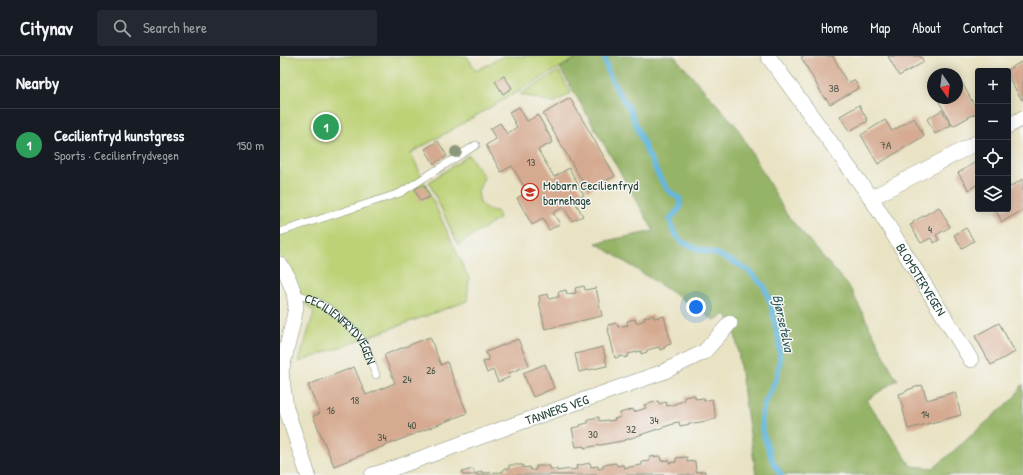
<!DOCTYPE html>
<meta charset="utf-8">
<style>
body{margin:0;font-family:"Patrick Hand",sans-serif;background:#242831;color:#f1f3f6}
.controls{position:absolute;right:12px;top:12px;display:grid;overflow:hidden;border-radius:4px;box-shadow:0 2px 10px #0003}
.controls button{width:36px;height:36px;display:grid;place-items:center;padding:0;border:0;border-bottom:1px solid #363941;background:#171b24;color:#f1f3f6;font:20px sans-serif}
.compass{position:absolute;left:647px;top:12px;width:36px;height:36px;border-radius:50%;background:#171b24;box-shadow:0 2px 10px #0003;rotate:166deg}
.you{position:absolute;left:416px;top:251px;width:14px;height:14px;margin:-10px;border:3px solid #fff;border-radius:50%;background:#1a73e8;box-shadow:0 0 0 6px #1a73e833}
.badge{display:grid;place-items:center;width:26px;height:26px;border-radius:50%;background:#c8321e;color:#fff;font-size:13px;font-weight:700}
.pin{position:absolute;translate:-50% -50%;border:2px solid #fff;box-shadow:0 1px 4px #0006}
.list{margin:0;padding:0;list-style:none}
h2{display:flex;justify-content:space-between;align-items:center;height:52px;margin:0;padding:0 16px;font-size:17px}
h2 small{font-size:13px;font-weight:400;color:#9ea1a6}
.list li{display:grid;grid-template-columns:26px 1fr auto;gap:12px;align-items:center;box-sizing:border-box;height:72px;padding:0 16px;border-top:1px solid #363941}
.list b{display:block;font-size:15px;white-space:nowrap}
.list p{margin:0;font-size:13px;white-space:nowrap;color:#9ea1a6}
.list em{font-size:13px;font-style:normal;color:#9ea1a6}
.icon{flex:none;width:22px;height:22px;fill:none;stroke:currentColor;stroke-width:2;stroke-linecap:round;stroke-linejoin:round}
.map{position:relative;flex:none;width:743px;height:419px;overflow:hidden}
header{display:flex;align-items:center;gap:24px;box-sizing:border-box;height:56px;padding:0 20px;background:#171b24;border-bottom:1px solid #363941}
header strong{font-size:19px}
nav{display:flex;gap:22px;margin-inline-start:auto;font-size:14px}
.search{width:280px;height:36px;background:#242831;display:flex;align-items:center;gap:10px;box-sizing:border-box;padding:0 14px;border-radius:4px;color:#9ea1a6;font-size:15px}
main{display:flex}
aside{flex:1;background:#171b24}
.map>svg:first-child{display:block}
.green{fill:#bdd277;stroke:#6e8856}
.forest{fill:#96b468;stroke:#5a784e}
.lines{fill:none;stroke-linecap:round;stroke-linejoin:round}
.stream{stroke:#63b7df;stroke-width:5.5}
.building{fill:#d5aa91}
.service-casing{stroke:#84907c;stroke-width:8}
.minor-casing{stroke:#84907c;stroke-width:16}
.service{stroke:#fff;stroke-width:7}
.minor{stroke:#fff;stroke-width:15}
.tree{fill:#8c987c}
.labels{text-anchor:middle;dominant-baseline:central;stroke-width:3;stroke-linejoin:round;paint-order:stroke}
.number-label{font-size:11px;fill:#4c584b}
.poi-label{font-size:13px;fill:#1f3d34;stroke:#f6f6f2;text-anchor:start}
.street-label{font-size:13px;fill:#1f3d34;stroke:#f6f6f2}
.water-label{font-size:14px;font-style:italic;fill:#305c5f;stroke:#f6f6f2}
</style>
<header>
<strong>Citynav</strong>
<div class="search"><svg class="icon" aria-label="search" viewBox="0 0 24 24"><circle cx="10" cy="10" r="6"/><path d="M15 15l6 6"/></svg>Search here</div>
<nav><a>Home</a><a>Map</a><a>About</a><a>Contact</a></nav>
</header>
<main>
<aside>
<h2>Nearby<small></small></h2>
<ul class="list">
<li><span class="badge" style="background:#2e9e5b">1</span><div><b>Cecilienfryd kunstgress</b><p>Sports · Cecilienfrydvegen</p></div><em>150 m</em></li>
</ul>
</aside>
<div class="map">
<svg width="743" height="419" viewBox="0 0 743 419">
<rect width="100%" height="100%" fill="#f6f6f2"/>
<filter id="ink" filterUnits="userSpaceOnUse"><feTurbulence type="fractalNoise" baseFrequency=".025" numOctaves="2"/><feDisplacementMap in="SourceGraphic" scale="8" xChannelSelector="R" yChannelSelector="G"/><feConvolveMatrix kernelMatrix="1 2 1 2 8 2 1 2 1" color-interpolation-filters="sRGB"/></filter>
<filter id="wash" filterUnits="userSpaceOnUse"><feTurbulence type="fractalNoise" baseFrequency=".012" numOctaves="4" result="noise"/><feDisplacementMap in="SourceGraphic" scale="16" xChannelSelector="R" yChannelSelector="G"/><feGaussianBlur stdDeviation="0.9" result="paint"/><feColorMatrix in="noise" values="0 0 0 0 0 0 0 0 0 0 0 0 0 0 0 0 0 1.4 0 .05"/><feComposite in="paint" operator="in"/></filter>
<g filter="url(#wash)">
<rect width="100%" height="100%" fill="#e9e3c4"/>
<path class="green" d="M0,0H187L196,15L223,0H300L131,97L189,223L187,245L19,306L34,256L0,223Z
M279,15L291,37L274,47L240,38Z
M189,99L204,121L198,136L200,147L208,154L217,155L219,163L178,189L149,126Z"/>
<path class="forest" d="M300,0H394L457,71L507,159L570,232L614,319L618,323L587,344L631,410L654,412L734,342L743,328V419H476L456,282L446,258L434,264L316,187L374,175L280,12Z"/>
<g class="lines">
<path class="stream" d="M324,0L328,16L338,36L350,54L367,96L381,124L389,135L400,143V152L390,163L393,175L402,186L420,194L437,198L456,207L470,216L484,230L491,249L499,285L500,305L496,324L484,349L482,360V374L492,404L501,419"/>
</g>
<g id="blocks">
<path class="building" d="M523,0H553L567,27L574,24L579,32L550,48L546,42L545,43L521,1Z
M608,0H640L644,6L619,20Z
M741,6L743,9V43L742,44L730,24L731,23L728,18V15H725Z
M224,20L232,32L223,38L215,25Z
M681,25L698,56L673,70L657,42H677V28Z
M290,42L335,120L308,135L263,58Z
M579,49L588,65L569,75L560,60Z
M239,51L247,65L258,59L273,86L258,94L274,121L289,112L304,139L294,144L303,160L292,165L284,151L273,157L280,168L269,174L263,163L252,169L237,142L247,136L232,110L221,116L206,89L216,83L210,73L220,67L227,78L237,71L229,56Z
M662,54L671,69L655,78L647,63Z
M634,62L644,80L598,108L581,79L605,64L612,75Z
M158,85L167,100L154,108L145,93Z
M696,106L698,110V128L689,134L678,117Z
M743,123V154L722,166L715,153H728V132Z
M144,129L150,141L140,145L135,133Z
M659,151L670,171L656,179L659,184L654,187L651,182L641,187L630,169L633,168V166Z
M686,172L694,185L682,192L674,179Z
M304,230L305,234L316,232L322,260L265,273L259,245L260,244L259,240L268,238L269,243L279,241L278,236L286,234L287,238L296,237L295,232Z
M373,259L374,262L384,260L391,288L385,290V292L380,294L379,291L367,294V296L361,298V295L348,298L349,300L344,302L343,300L335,302L328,273H329L328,269L337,267L338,271L348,269L347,265L355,263L356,267L365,264L364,261Z
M719,267L735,296L711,309L695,280Z
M150,281L161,309L167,306L187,357L54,410L33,360L40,357L28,329L74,311L86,339L115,327L104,299Z
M238,283L249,309L229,317L230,321L218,326L213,314L207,317L203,306L209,304L206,296Z
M323,291L327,310L299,316L295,298Z
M265,308L274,332L253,341L243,317Z
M642,329L647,344L675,336L681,359L628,373L619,338L627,335V334Z
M415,339V343L424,342V345L432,343L436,363L400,370L399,366L393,367V368L342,385L304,392V390L296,391L292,372L301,370L300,369L308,367V363L319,361V365L328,364V365L335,364L334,363L341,361L340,357L353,353L354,356L366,352L364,349L378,345L379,348L386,346L387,350L396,348V347L404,345V341Z
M380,400L381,405L389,404V407L396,406V402L407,401V406L415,405L416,416L425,415V419H183L182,416L193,413L195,418L202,415V417L223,416V413H229V409H243V412L250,411V414H256V410H270V413H277V415L291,413L292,414L297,413L296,410L310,407L311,411L318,410V413L323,412V409L336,407L337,410L343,409L344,412L362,409V406L370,405L369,401Z"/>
</g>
</g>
<g filter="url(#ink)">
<use href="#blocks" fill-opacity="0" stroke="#84907c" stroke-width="1"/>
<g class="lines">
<defs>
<g id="service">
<path d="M0,176L120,137L196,89"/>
<path id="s1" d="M14,237L36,245L54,256L78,278L85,288L96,319"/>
</g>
<g id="minor">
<path id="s2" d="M488,0L591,142L691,304"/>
<path d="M728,70L743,62"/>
<path d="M591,142L698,86"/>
<path d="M0,208L7,219L14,237L16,251L13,266L1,316L6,352L28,419"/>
<path id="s3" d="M92,419L106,415L233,369L383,316L424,296L450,267"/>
</g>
</defs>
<use href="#service" class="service-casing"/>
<use href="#minor" class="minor-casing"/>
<use href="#service" class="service"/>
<use href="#minor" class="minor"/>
</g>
<circle class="tree" cx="176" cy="96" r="6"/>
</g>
<defs>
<symbol id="school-ring" viewBox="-11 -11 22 22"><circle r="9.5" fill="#f6f6f2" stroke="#c8321e" stroke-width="1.5"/><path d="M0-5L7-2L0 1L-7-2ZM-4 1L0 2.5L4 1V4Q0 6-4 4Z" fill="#c8321e"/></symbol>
</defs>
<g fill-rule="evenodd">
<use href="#school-ring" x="240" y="126" width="20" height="20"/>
</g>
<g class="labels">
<g class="number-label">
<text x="554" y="32">3B</text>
<text x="606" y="89">7A</text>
<text x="251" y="106">13</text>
<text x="650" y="173">4</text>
<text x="151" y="314">26</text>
<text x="127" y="323">24</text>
<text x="75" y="344">18</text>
<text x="51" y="354">16</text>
<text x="645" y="358">14</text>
<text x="374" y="364">34</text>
<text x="132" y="369">40</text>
<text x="351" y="373">32</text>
<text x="313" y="378">30</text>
<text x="102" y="381">34</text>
</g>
<g class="poi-label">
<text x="263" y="129">Mobarn Cecilienfryd<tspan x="263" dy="15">barnehage</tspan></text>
</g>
<g class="street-label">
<text stroke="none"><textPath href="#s2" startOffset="271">BLOMSTERVEGEN</textPath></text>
<text stroke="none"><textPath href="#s1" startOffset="61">CECILIENFRYDVEGEN</textPath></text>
<text stroke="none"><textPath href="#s3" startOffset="196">TANNERS VEG</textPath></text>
</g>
<g class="water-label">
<text transform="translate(504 267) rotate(78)">Bjørsetelva</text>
</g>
</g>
</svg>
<div class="controls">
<button>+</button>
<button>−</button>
<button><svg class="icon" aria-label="locate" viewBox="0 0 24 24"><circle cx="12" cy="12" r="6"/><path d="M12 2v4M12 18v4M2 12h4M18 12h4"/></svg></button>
<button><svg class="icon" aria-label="layers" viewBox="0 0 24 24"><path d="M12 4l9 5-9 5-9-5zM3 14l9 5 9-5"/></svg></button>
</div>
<svg class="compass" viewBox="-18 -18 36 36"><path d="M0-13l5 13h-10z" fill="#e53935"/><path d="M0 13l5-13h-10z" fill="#9ea1a6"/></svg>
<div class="you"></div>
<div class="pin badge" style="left:46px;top:71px;background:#2e9e5b">1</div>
</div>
</main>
